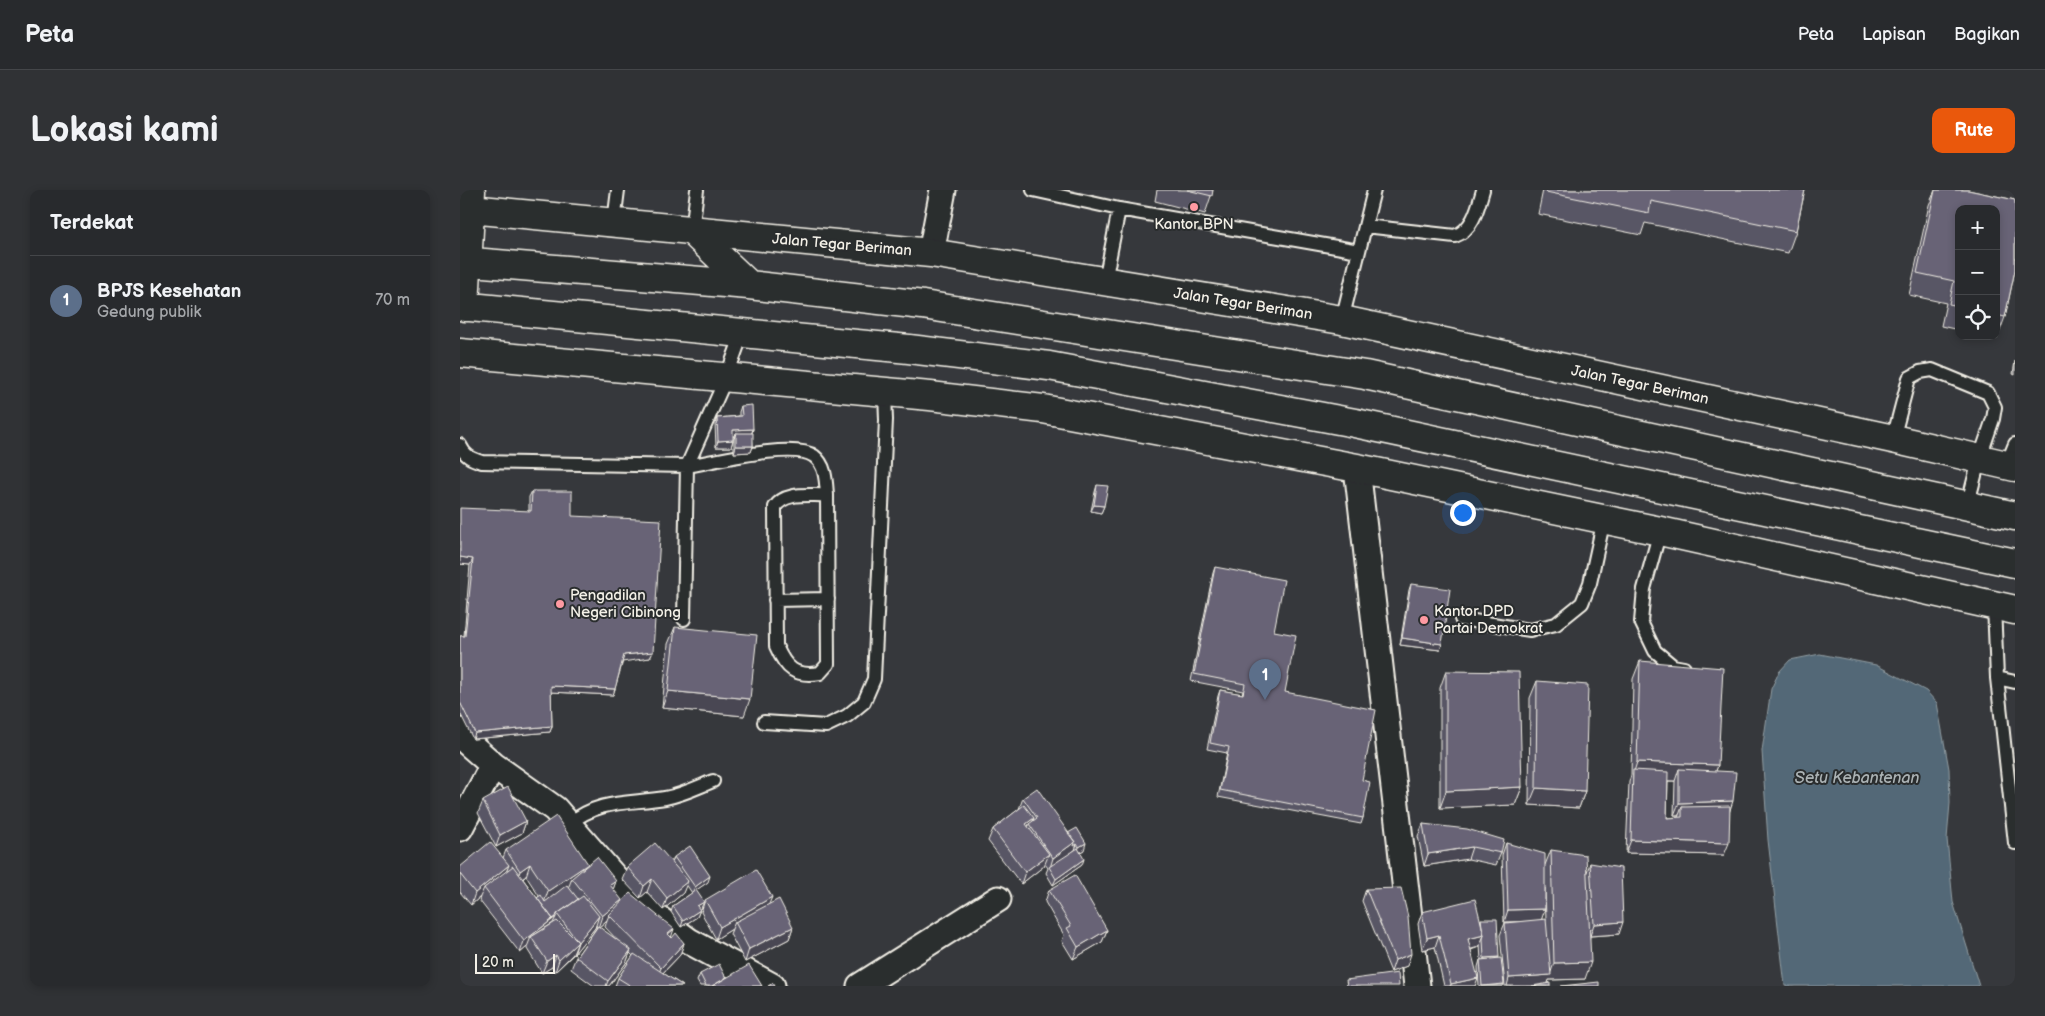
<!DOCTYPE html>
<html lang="id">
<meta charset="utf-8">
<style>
body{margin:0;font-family:"Balsamiq Sans",sans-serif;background:#303235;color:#f1f3f6}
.controls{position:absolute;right:15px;top:15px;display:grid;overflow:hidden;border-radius:10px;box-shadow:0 2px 8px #0003}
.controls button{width:45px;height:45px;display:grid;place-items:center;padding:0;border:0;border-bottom:1px solid #444649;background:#282a2d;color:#f1f3f6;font:25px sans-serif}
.scale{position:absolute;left:15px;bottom:12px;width:80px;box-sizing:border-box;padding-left:5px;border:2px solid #f4f1e8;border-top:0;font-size:14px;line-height:18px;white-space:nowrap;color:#f4f1e8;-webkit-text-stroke:4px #2a2d2e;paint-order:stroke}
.you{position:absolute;left:1002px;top:322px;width:18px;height:18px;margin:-12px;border:4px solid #fff;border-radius:50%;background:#1a73e8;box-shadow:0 0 0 8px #1a73e833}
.badge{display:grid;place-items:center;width:32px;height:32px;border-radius:50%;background:#ea580c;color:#fff;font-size:16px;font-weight:700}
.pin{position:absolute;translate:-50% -41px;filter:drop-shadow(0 1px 2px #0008)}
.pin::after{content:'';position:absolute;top:26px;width:18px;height:15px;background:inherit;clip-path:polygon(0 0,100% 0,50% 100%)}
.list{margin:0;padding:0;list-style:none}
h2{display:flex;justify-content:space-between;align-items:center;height:65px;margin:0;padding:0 20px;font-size:21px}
h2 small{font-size:16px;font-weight:400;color:#a5a7aa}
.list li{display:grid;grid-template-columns:32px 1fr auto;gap:15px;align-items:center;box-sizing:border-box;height:90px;padding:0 20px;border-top:1px solid #444649}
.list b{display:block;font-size:19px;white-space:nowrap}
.list p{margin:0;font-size:16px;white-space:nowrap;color:#a5a7aa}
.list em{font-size:16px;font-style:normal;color:#a5a7aa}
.icon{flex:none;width:28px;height:28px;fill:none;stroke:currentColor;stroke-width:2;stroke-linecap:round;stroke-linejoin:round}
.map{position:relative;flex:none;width:1555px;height:796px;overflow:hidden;border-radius:10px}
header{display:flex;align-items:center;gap:30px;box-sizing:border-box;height:70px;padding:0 25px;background:#282a2d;border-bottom:1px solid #444649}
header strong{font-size:24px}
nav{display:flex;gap:28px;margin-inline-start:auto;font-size:18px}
.intro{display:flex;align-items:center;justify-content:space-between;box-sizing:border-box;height:120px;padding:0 30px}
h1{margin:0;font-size:35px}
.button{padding:12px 22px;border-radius:10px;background:#ea580c;color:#fff;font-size:18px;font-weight:700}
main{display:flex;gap:30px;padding:0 30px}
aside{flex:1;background:#282a2d;border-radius:10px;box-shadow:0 2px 8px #0003}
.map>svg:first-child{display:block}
.water{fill:#536877;stroke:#939fa4}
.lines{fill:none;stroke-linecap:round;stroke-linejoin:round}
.service-casing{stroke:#f4f1e8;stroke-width:16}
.minor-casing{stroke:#f4f1e8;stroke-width:29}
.primary-casing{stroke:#f4f1e8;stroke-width:31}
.service{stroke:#2a2d2e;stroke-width:12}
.minor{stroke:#2a2d2e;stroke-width:25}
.primary{stroke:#2a2d2e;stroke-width:28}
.wall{fill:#595665;stroke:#f4f1e8;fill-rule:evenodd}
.shaded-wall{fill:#494653;stroke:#f4f1e8}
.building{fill:#686476;stroke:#f4f1e8}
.poi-dot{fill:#ff9aa2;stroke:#2a2d2e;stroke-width:2}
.labels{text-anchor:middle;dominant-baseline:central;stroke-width:4;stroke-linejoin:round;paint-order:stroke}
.poi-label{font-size:15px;fill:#f4f1e8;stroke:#2a2d2e;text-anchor:start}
.street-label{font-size:15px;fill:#f4f1e8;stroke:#2a2d2e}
.water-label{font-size:16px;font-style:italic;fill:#acb3b5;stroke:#2a2d2e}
</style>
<header>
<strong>Peta</strong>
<nav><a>Peta</a><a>Lapisan</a><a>Bagikan</a></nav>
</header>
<div class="intro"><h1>Lokasi kami</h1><a class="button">Rute</a></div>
<main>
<aside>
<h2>Terdekat<small></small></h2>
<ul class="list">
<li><span class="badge" style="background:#5c6f8a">1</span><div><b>BPJS Kesehatan</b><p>Gedung publik</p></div><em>70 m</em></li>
</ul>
</aside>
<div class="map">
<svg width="1555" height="796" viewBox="0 0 1555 796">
<rect width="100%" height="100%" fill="#36383c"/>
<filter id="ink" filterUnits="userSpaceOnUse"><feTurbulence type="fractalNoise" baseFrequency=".02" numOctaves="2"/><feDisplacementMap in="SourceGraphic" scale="10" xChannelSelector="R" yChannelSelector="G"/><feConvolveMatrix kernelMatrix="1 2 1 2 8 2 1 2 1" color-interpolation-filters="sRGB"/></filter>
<g filter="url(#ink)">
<path class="water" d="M1360,464L1416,475L1466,501L1477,513L1489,579L1490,613L1487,649L1493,712L1519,796H1325L1308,650L1302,561L1311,499L1319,482L1330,470Z"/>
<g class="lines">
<defs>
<path id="service" d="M573,0L659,19L899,61
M154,32L158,0
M905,36L995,46C1013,40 1018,17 1023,0
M232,41L237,0
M645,91L659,19
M882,130L914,0
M1433,249L1449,188L1460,182L1472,180L1528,203L1535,217L1533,229L1519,270L1507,317
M0,255C5,266 11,269 22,272L227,276L224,429
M227,276C253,272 333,251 354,266C366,275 366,292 367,305L368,474L360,483C335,487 326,479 316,456L315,317C325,301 350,306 367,305
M227,276L266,188L282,144
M1546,276L1555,254
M1200,341L1184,399L1181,432L1195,461L1213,476L1224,478
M315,410L368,409
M1534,415L1537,488L1555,492
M1001,429L1070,440L1096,434L1122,413L1130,393L1144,329
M1537,488L1555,653
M304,532L366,536L387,526L404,512L414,489L426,230L425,203
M109,634C139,609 169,614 205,608C222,605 238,597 253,591"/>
<path id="minor" d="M471,63L483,0
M897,278L957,796
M0,541L8,553L33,575L95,619L169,704L195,726L229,751L312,796
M0,638L33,575
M400,796L538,709"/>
<path id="primary" d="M0,18L471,63L882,130L1433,249L1555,277
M232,41L289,95
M0,71L289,95L463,115L905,185L1555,326
M0,116L449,159L589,176L895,233L1555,373
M5,117L11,1
M0,163L470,206L583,219L897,278L1200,341L1555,420"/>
</defs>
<use href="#service" class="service-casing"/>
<use href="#minor" class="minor-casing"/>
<use href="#primary" class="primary-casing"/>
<use href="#service" class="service"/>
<use href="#minor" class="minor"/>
<use href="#primary" class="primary"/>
</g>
<path class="wall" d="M697,0H753L745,24L695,11Z
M1083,0H1345L1336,41L1328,63L1185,33L1181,45L1078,24Z
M1475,0H1508L1555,10V80L1545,127L1537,149L1525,146H1536V19H1499V140L1481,136L1486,113L1449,105L1469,15Z
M1555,171V185L1553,184Z
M281,216L293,239L292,243L293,256L291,262L274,263V249L275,246H273V250L271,257H256L255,234L257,228L279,226V222Z
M637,295L644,316L641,323L631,321L635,302Z
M72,301L112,326L193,462L190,468L163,471L153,505L91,502L92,536L90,542L13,549L0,523V446H4L10,375L0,374L69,321V307Z
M755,377L814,441L825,502L902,590L903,628L901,634L758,607L767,563L747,559L758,506L760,500L782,504L783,501L731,491L753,383Z
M951,394L980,460L940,455L949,400Z
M215,437L284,526L202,518L208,454Z
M1180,471L1258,575L1256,581L1270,619L1264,665L1166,663L1169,592L1171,585L1173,489ZM1208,591H1215L1214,625H1219L1218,627L1207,628Z
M986,481L1062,597L1055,615L980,618V498Z
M1077,491L1125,601L1119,618L1069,615L1070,508Z
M563,608L608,643L624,660L620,662L622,675L593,695L586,683L588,678L585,674L584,676L561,694L528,651L533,639L559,619Z
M23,611L66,631L62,643L36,657L18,623Z
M963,634L1041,663L1036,675L1008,669L964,676L958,646Z
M1046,653L1085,675L1091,660L1127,682L1130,673L1159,744L1130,746L1125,789L1089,790L1088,793L1090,796H1045L1040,745L1045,733L1051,732H1044L1042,665ZM1085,698L1086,730L1081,729Z
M46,660L128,674L127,675L156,691L153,699L161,712L211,747L224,753L220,765L203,783L223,796H155L158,788L173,766L170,763L166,773L149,796H134L111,779L116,767L137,737L136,735L135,738L114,764L95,782L92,777L82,783L67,759V757L60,763L19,710L20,707L11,715L0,702V677L43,668ZM66,686L79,706L77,708L63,689ZM147,730L145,737L159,752L139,737Z
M214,667L248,692L236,700L241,718L239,719L240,720L237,727L221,737L211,722L213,716L232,703L226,694L223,703L203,720L187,702L180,708L162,689L167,677L212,673Z
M906,699L947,776L931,782L902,711Z
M589,700L647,740L642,752L613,769L602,751L604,745L585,712Z
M245,710L309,714L333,737L329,749L285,772L270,744L272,739L256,749L241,722Z
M962,722L1021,731V729L1039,769L1043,796H1019L1018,777L1020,770H1021L1020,755L1019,757L1011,760L1015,796H984L975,757L962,760L958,734Z
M240,784L266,788L302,796H240L237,791Z"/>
<path class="shaded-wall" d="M293,239L291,245L276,243L275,246H271L273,240Z
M273,250L271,257H256L258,251Z
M276,256H293L291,262L274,263Z
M634,315L644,316L641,323L631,321Z
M0,367L13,369L10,375L0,374Z
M942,448L982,454L980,460L940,455Z
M193,462L190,468L162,472L164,465Z
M91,496L155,499L153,505L89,502Z
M208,501L290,509L284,526L202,518Z
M92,536L90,542L13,549L15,543Z
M1177,572L1258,575L1252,593L1219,579L1215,591L1173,590V585Z
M1062,597L1055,615L980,618L986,601Z
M1076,598L1125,601L1119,618L1069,615Z
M1273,611L1269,623L1222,617L1219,625H1214L1219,613Z
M574,628L571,636L569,634L566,643V634Z
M66,631L62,643L36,657L40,645Z
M1171,650L1269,653L1264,665L1166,663Z
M615,652L617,654L615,660L612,662L611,664L590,678L593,668Z
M626,653L624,660L617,664L619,657Z
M1012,657L1008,669L964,676L968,664Z
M589,664L584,676L561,694L565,682Z
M624,669L622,675L593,695L596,689Z
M70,674L66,686L56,693L60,681Z
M128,674L124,686L112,688L109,696L84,713L88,701Z
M49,675L44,687L24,698L20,707L11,715L15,703Z
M250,686L248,692L232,703L235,697Z
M192,689L187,702L180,708L184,696Z
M156,691L152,703L150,695Z
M228,691L223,703L203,720L207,708Z
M312,707L307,719L275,732L272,739L256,749L260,737Z
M162,710L157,722L149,725L147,730L138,738L142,726Z
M244,712L241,718L235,722L237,716Z
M1085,719L1081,731L1044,732L1048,720Z
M240,720L237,727L221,737L223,731Z
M139,726L135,738L114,764L118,752Z
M96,727L93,733L71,747L67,757L60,763L64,751Z
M1163,732L1159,744L1130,746L1134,734Z
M333,737L329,749L285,772L289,759Z
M214,739L210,751L208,744Z
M647,740L642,752L613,769L618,757Z
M979,745L975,757L962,760L967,748Z
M1024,745L1019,757L1004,761L1008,749Z
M118,752L113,764L95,782L99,770Z
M224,753L220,765L196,790L201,778Z
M171,760L166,773L149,796H146L148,791Z
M951,764L947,776L931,782L935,770Z
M96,765L92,777L82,783L87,771Z
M1039,767L1037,773L1021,774L1024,768Z
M1131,772L1125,789L1089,790L1087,796H1047L1049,788L1090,785L1094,773Z
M1018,788L1015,796H990L991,794Z
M1044,794L1043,796H1022Z"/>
<path class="building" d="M727,0H753L752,6Z
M1087,0H1345L1336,41L1191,11L1189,23L1086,2Z
M1475,0H1508L1555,10V80L1545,127L1536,125V19H1499V116L1489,114L1494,91L1457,83Z
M292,215L293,239L273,240V250L258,251L257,228L282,226L281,216Z
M276,243H293V256H276Z
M637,295L648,296L644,316L634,315Z
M72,301H112V326L201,330L193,462L164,465L155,499L91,496L92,536L15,543L0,512V446H5L13,369L0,367V318L71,321Z
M755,377L824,390L814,441L836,445L825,502L916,520L902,590L910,592L903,628L760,600L769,557L750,553L760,500L783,504L785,494L734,484Z
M951,394L990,399L982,454L942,448Z
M215,437L297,445L290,509L208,501Z
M1180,471L1263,478L1258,575L1177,572Z
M986,481L1059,482L1062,597L986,601Z
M1077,491L1128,495L1125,601L1076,598Z
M1219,579L1276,582L1273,611L1219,613Z
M1173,580L1208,582L1207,628L1222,627V617L1270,616L1269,653L1171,650Z
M48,597L66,631L40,645L23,611Z
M577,598L615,652L593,668L569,634L577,628L563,608Z
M564,615L574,628L566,634L589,664L565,682L533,639Z
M96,626L128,674L88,701L70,674L60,681L46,660Z
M963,634L1007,639L1044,650L1041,663L1012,657L968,664Z
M617,638L626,653L619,657L617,654L614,656L615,652L608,643Z
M30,652L49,675L15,703L0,684V677Z
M195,653L228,691L207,708L192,689L184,696L167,677Z
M1046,653L1085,664V719L1048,720Z
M230,656L250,686L235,697L214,667Z
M618,658L624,669L596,689L589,677Z
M1091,660L1126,665L1131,772L1094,773Z
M137,667L156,691L150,695L162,710L142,726L112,688Z
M1130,673L1161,678L1163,732L1134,734Z
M53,676L93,729L64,751L24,698Z
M296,680L312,707L260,737L245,710Z
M615,685L647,740L618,757L607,738L611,736L589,700Z
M107,695L118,709L97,724L96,727L91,730L93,729L77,708L81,705L85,712Z
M941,698L948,727L951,764L935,770L906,699Z
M236,700L244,712L237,716L240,720L223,731L213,716Z
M170,703L214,739L208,744L212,748L216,743L224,753L201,778L149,725Z
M123,706L139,726L118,752L97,724Z
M319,709L333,737L289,759L275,732Z
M1015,709L1024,745L1008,749L1018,788L991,794L979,745L967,748L962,722Z
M1021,729H1037L1039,767L1024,768L1023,749L1024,745L1022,737Z
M1086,729L1091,785L1049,788L1045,733Z
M97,731L118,752L99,770L96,765L87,771L71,747Z
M138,736L171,760L148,791L116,767Z
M174,764L223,796H171L158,788Z
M1041,768L1044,794L1022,796L1020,770Z
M259,774L266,788L252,796H246L240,784Z
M289,775L302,796H252Z
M938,783L939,796H887L886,790Z
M1139,792V796H1101Z
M313,793L315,796H308Z
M1090,793V796H1072Z"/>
</g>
<g class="poi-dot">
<circle cx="734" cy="17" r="5"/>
<circle cx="100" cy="414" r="5"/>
<circle cx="964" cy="430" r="5"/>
</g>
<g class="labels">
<g class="poi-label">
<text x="734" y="34" text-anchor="middle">Kantor BPN</text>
<text x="110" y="405">Pengadilan<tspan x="110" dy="17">Negeri Cibinong</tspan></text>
<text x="974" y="421">Kantor DPD<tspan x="974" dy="17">Partai Demokrat</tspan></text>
</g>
<g class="street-label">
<text transform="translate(382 55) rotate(5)">Jalan Tegar Beriman</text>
<text transform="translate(783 114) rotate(9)">Jalan Tegar Beriman</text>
<text transform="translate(1180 195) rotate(12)">Jalan Tegar Beriman</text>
</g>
<g class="water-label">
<text x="1397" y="588">Setu Kebantenan</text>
</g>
</g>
</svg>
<div class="controls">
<button>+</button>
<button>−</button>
<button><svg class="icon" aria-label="locate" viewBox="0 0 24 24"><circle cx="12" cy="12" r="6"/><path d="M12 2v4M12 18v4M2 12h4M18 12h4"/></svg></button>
</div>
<div class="scale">20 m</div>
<div class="you"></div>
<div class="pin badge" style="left:805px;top:510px;background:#5c6f8a">1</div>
</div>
</main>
